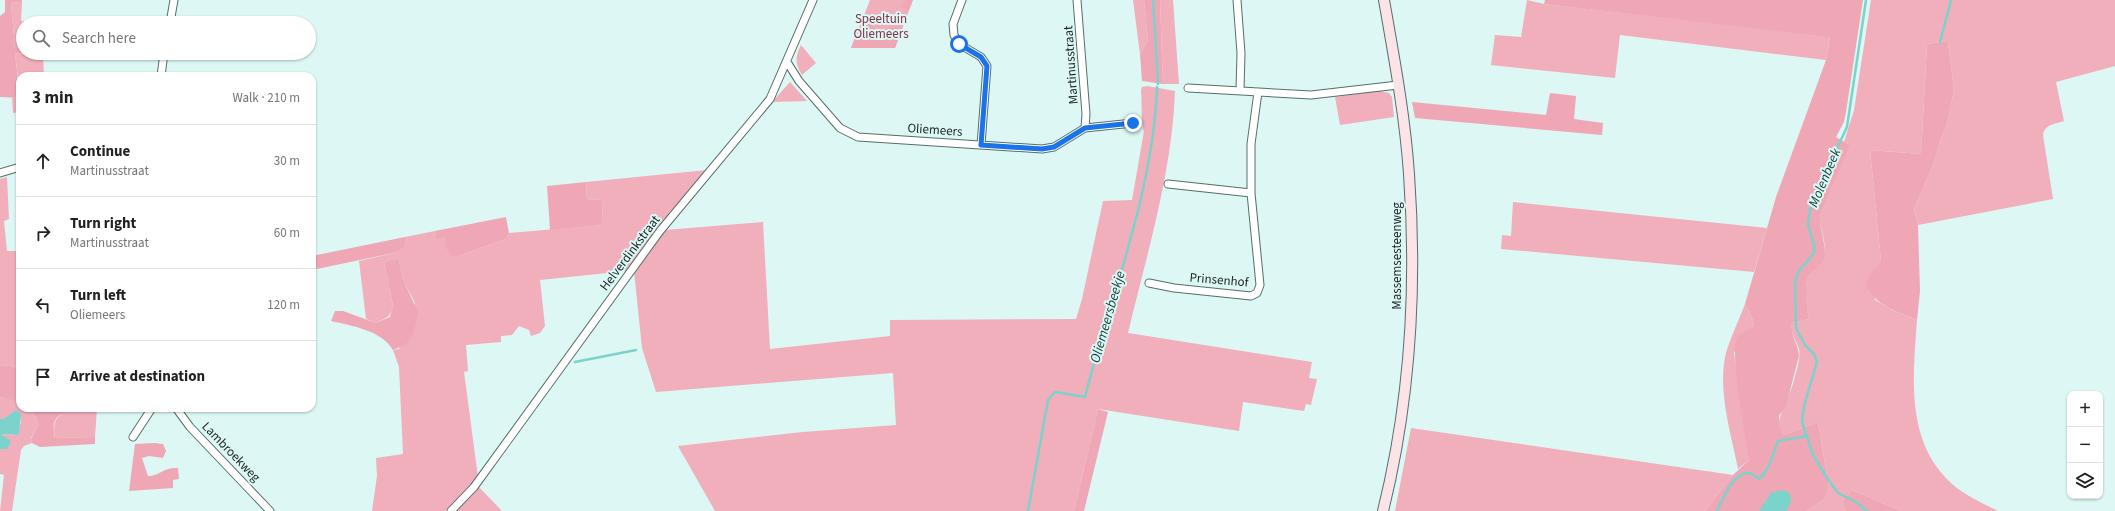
<!DOCTYPE html>
<meta charset="utf-8">
<style>
body{margin:0;font-family:"Source Sans 3",sans-serif;background:#f2f2f2;color:#222}
.controls{position:absolute;right:12px;bottom:12px;display:grid;overflow:hidden;border-radius:8px;box-shadow:0 1px 3px #0004}
.controls button{width:36px;height:36px;display:grid;place-items:center;padding:0;border:0;border-bottom:1px solid #e0e0e0;background:#fff;color:#222;font:20px sans-serif}
.stop{position:absolute;width:12px;height:12px;margin:-9px;border:3px solid #1a73e8;border-radius:50%;background:#fff}
.stop.end{background:#1a73e8;border-color:#fff;box-shadow:0 1px 4px #0008}
.list{margin:0;padding:0;list-style:none}
h2{display:flex;justify-content:space-between;align-items:center;height:52px;margin:0;padding:0 16px;font-size:17px}
h2 small{font-size:13px;font-weight:400;color:#767676}
.list li{display:grid;grid-template-columns:26px 1fr auto;gap:12px;align-items:center;box-sizing:border-box;height:72px;padding:0 16px;border-top:1px solid #e0e0e0}
.list b{display:block;font-size:15px;white-space:nowrap}
.list p{margin:0;font-size:13px;white-space:nowrap;color:#767676}
.list em{font-size:13px;font-style:normal;color:#767676}
.icon{flex:none;width:22px;height:22px;fill:none;stroke:currentColor;stroke-width:2;stroke-linecap:round;stroke-linejoin:round}
.map{position:relative;flex:none;width:2115px;height:511px;overflow:hidden}
.search{position:absolute;background:#fff;box-shadow:0 1px 3px #0004;left:16px;top:16px;width:300px;height:44px;display:flex;align-items:center;gap:10px;box-sizing:border-box;padding:0 14px;border-radius:22px;color:#767676;font-size:15px}
.panel{position:absolute;background:#fff;box-shadow:0 1px 3px #0004;left:16px;top:72px;width:300px;height:340px;border-radius:12px}
.map>svg:first-child{display:block}
.green{fill:#f0afbb}
.forest{fill:#efa7b5}
.water{fill:#7bd3cb}
.lines{fill:none;stroke-linecap:round;stroke-linejoin:round}
.stream{stroke:#7bd3cb;stroke-width:2.5}
.minor-casing{stroke:#566e6b;stroke-width:9}
.secondary-casing{stroke:#566e6b;stroke-width:12}
.minor{stroke:#fff;stroke-width:7}
.secondary{stroke:#fce3e8;stroke-width:10}
.route{stroke:#1a73e8;stroke-width:5}
.labels{text-anchor:middle;dominant-baseline:central;stroke-width:4;stroke-linejoin:round;paint-order:stroke}
.park-label{font-size:13px;fill:#843148;stroke:#dcf7f4}
.street-label{font-size:13px;fill:#1a2423;stroke:#dcf7f4}
.water-label{font-size:14px;font-style:italic;fill:#153f3c;stroke:#dcf7f4}
</style>
<div class="map">
<svg width="2115" height="511" viewBox="0 0 2115 511">
<rect width="100%" height="100%" fill="#dcf7f4"/>
<path class="green" d="M870,0H913L895,48H851Z
M1133,0H1144L1148,40L1140,54Z
M1160,0H1173L1179,84H1163Z
M1527,0L1544,4L1830,36L1826,60L1620,35L1615,78L1491,65L1495,35L1521,37Z
M1871,0H2115V66L2056,82L2064,121C2055,124 2045,124 2043,135L2053,199L1918,225L1914,209L1933,166L1941,138L1947,125L1954,90L1948,41L1927,44L1921,154L1870,150L1881,261L1871,274L1875,300L1892,310L1917,320C1913,376 1905,441 1951,483C1964,495 1982,503 1998,511H1902L1852,490L1842,502L1846,511H1807L1824,499L1829,488L1818,422L1784,435C1782,431 1779,427 1779,424C1778,418 1792,390 1794,380C1796,372 1801,358 1799,349C1796,339 1790,335 1792,323L1809,319C1807,309 1803,285 1809,275C1814,267 1822,266 1824,252C1827,242 1819,228 1820,215L1849,144L1844,142L1854,110Z
M22,2L21,21H36V23H23V48L15,47L11,3Z
M801,45L816,63L802,75C795,65 795,56 801,45Z
M15,53L40,55L41,53H121V59L43,55L44,76H20V95Z
M790,82L807,101L772,102Z
M1147,86L1175,91C1172,174 1147,253 1128,333L1312,362L1309,378L1317,379L1311,405L1306,404L1304,411L1243,402L1239,431L1098,409L1074,511H715L678,446L803,432L896,425L893,373L656,392L642,348L634,271L665,230L763,222L770,349L890,336V320L1076,319L1082,299L1103,201L1132,200L1144,131C1141,125 1142,100 1141,90L1142,87Z
M1379,91L1389,93L1392,97L1394,117L1340,125L1335,97Z
M12,98H20V112L13,113Z
M707,170L660,225L626,271L540,280L545,326L540,333L531,336L529,330L519,326L512,335L501,336V342L466,345L468,371L464,372L478,477L447,511H372L377,476L376,458L403,454L399,367L393,350L399,349L415,303L405,284L398,258L384,262L393,306C391,317 386,318 376,323L366,319L359,261L398,252L405,247V237L435,231L436,237H446L458,256L506,239L509,233L603,225L602,199L587,200L586,182Z
M7,177L9,219L4,221L7,251H20V367L0,365V179Z
M1513,202L1767,228L1754,272L1501,249L1502,235L1511,236Z
M1745,304L1753,320L1754,327L1747,332L1734,353L1749,460L1738,469C1731,433 1717,390 1726,353C1731,336 1739,320 1745,304Z
M0,397L18,401L20,402V408H29L36,417L38,425L31,438L32,443L24,446L21,450L12,511H0L4,475L0,474V449H5L4,438L0,435L5,434L17,435L21,422L20,417L0,419Z
M97,408L95,437L55,438C49,404 76,415 97,408Z
M1411,428L1733,475L1705,511H1395Z
M478,486L502,511H455Z"/>
<path class="forest" d="M5,0H22V2L11,3L15,47L23,48V53H41V55L15,53L20,98L0,97V16L5,12Z
M905,0H913L909,10L901,7Z
M1144,0H1160L1163,84L1142,81L1140,54L1148,40Z
M1545,0H1863L1846,112L1844,122L1836,137L1850,145L1820,215C1819,230 1827,243 1824,258C1822,265 1815,268 1810,274C1803,282 1807,309 1809,319L1792,323C1790,338 1799,344 1799,356L1786,406L1779,416V425L1784,435L1818,422L1829,488L1824,499L1807,511H1705L1733,475L1749,460C1746,442 1728,345 1738,336C1741,332 1749,330 1754,327L1753,320L1745,304L1776,197L1826,60L1830,37L1544,4Z
M864,16L876,30L903,26L895,48H851Z
M1948,41L1954,90L1947,125L1941,138L1933,166L1914,209L1918,225L1920,291L1917,320C1898,312 1875,306 1866,285L1870,274L1881,261L1870,150L1921,154L1927,44Z
M1550,93L1576,96L1574,119L1603,123L1602,135L1415,118L1412,102L1546,115Z
M586,182L587,200L602,199L603,225L550,230L547,186Z
M506,217L509,233L506,239L458,256H452L446,248L445,237L436,238L435,231Z
M405,237V247L398,252L312,270V256Z
M398,258L405,284L418,312L413,335L405,345L393,350C381,330 352,326 331,321L335,311H343L376,323L390,317L393,306L384,262Z
M0,365L20,367V402L0,397Z
M29,408H97C79,417 47,402 55,438L95,437V444L40,447L32,443L31,439L38,425L36,417Z
M1098,409L1108,412L1084,511H1074Z
M155,443L163,444L166,451L163,458L149,456L142,458L148,476C160,476 163,467 178,468L179,479L173,480V488L129,491L135,444Z
M1852,490L1902,511H1846L1842,502Z"/>
<path class="water" d="M16,410L21,414L19,434L17,435L5,434L1,435L10,440L11,442L7,449H0V419L5,418Z
M1782,490L1788,492C1794,498 1790,505 1786,511H1759L1771,493Z"/>
<g class="lines">
<path class="stream" d="M1153,0L1158,84
M1866,0L1847,127L1815,195L1810,210L1808,225L1814,245V253L1799,271L1795,281L1796,328L1805,345L1814,354L1817,362L1804,406L1802,422L1813,455L1829,481L1838,493L1856,502L1867,511
M1940,42L1951,0
M575,362L636,350
M1028,511L1048,400L1055,392L1085,397C1111,294 1153,195 1157,87
M1717,511C1722,501 1733,472 1748,473C1751,473 1756,477 1759,479C1770,469 1773,454 1778,441L1807,436"/>
<defs>
<path id="minor" d="M962,0L953,24L954,35L959,44L981,57L987,66L981,145
M1077,0L1086,114L1085,128
M1237,0L1241,53L1240,90
M170,23L174,0
M787,62L799,81L840,128L858,137L1042,149L1054,147L1085,128L1133,123
M161,76L164,53
M1188,88L1311,95L1398,85
M0,173L20,167
M1168,184L1251,193
M1149,283L1174,288L1251,296L1257,293L1260,285L1251,193V144L1258,92
M176,408L190,427L270,511
M133,437L152,408
M451,511L474,487L660,231L770,99L813,0"/>
<path id="secondary" d="M1383,511C1410,402 1417,286 1409,174C1405,116 1394,57 1384,0"/>
</defs>
<use href="#minor" class="minor-casing"/>
<use href="#secondary" class="secondary-casing"/>
<use href="#minor" class="minor"/>
<use href="#secondary" class="secondary"/>
</g>
<g class="lines">
<path class="route" d="M959,44L981,57L987,66L981,145L1042,149L1054,147L1085,128L1133,123"/>
</g>
<g class="labels">
<g class="park-label">
<text x="881" y="19">Speeltuin<tspan x="881" dy="15">Oliemeers</tspan></text>
</g>
<g class="street-label">
<text transform="translate(1071 65) rotate(-94)">Martinusstraat</text>
<text transform="translate(935 130) rotate(4)">Oliemeers</text>
<text transform="translate(630 253) rotate(-53)">Helverdinkstraat</text>
<text transform="translate(1397 256) rotate(-90)">Massemsesteenweg</text>
<text transform="translate(1219 280) rotate(5)">Prinsenhof</text>
<text transform="translate(231 452) rotate(46)">Lambroekweg</text>
</g>
<g class="water-label">
<text transform="translate(1825 178) rotate(-67)">Molenbeek</text>
<text transform="translate(1108 317) rotate(-74)">Oliemeersbeekje</text>
</g>
</g>
</svg>
<div class="controls">
<button>+</button>
<button>−</button>
<button><svg class="icon" aria-label="layers" viewBox="0 0 24 24"><path d="M12 4l9 5-9 5-9-5zM3 14l9 5 9-5"/></svg></button>
</div>
<div class="stop" style="left:959px;top:44px"></div>
<div class="stop end" style="left:1133px;top:123px"></div>
<div class="search"><svg class="icon" aria-label="search" viewBox="0 0 24 24"><circle cx="10" cy="10" r="6"/><path d="M15 15l6 6"/></svg>Search here</div>
<section class="panel">
<h2>3 min<small>Walk · 210 m</small></h2>
<ul class="list">
<li><svg class="icon" aria-label="ahead" viewBox="0 0 24 24"><path d="M12 20V5M6 11l6-6 6 6"/></svg><div><b>Continue</b><p>Martinusstraat</p></div><em>30 m</em></li>
<li><svg class="icon" aria-label="right" viewBox="0 0 24 24"><path d="M7 20v-9h11M14 6l5 5-5 5"/></svg><div><b>Turn right</b><p>Martinusstraat</p></div><em>60 m</em></li>
<li><svg class="icon" aria-label="left" viewBox="0 0 24 24"><path d="M17 20v-9H6M10 6l-5 5 5 5"/></svg><div><b>Turn left</b><p>Oliemeers</p></div><em>120 m</em></li>
<li><svg class="icon" aria-label="arrive" viewBox="0 0 24 24"><path d="M6 21V4h12l-3 4 3 4H6"/></svg><div><b>Arrive at destination</b></div></li>
</ul>
</section>
</div>
